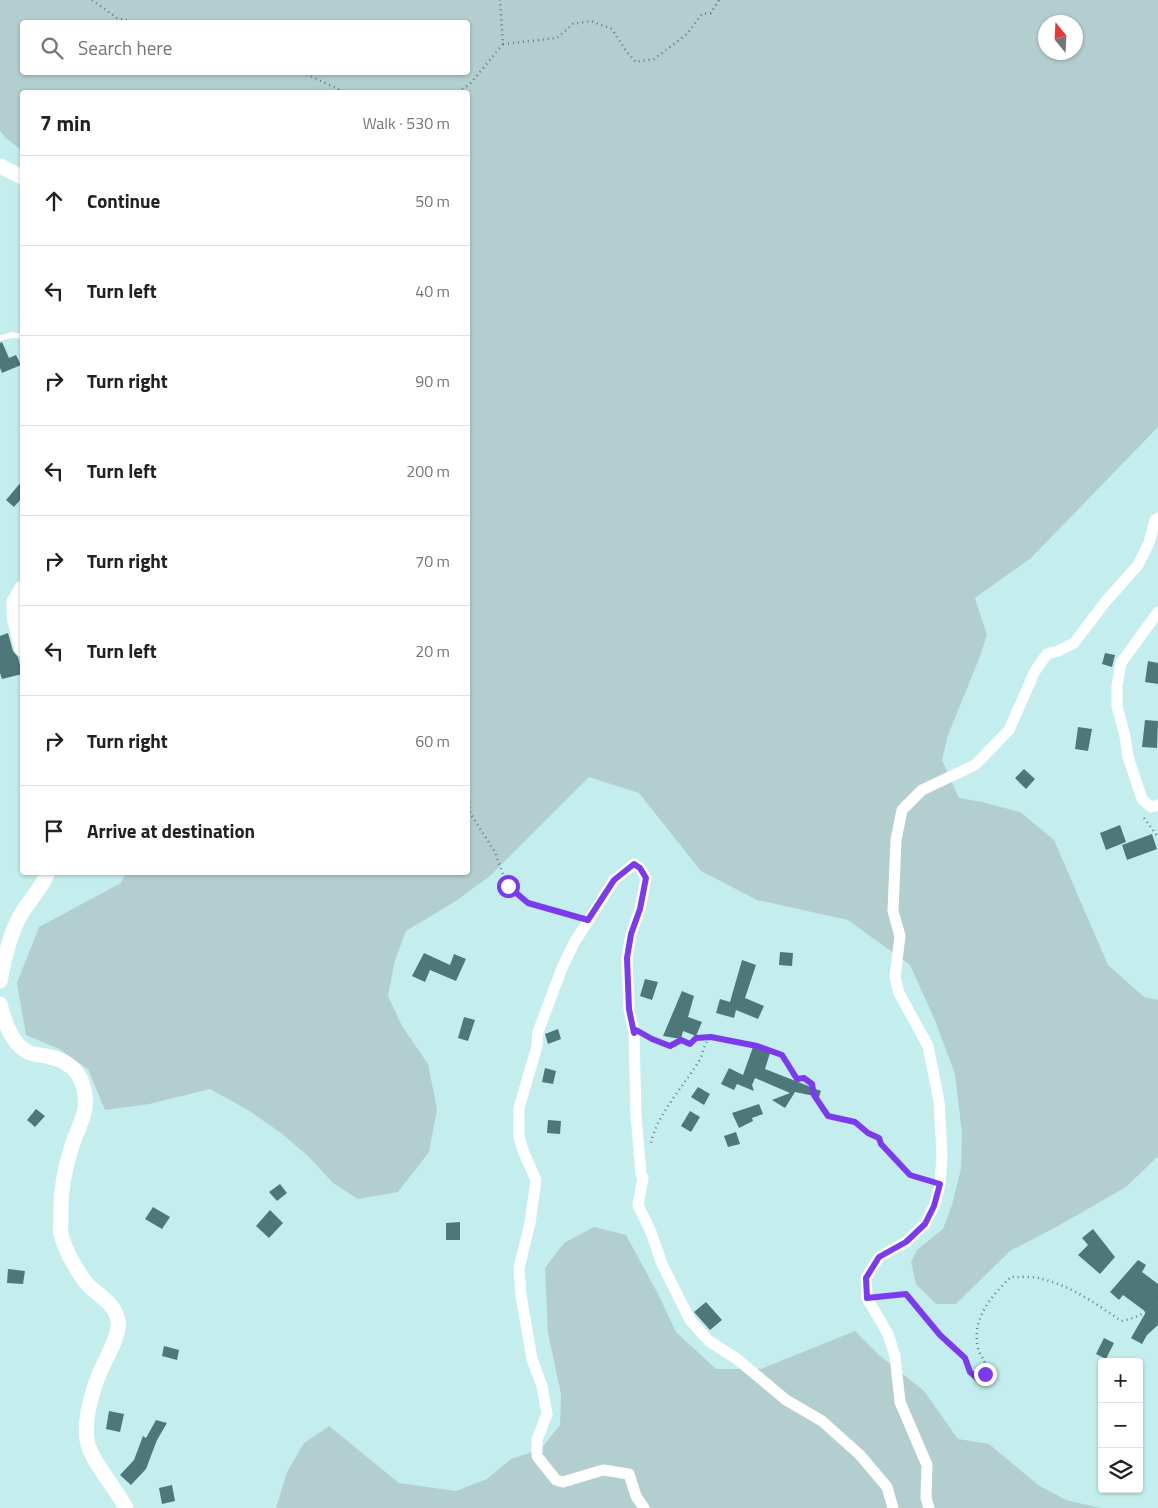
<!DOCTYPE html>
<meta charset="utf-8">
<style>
body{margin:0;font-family:"Titillium Web",sans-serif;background:#f6f6f6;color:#202124}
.controls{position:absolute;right:15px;bottom:15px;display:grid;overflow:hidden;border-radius:5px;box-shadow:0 1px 4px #0004}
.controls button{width:45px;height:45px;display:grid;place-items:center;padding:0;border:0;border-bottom:1px solid #e0e0e0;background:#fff;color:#202124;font:25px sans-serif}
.compass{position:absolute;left:1038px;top:15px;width:45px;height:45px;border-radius:50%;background:#fff;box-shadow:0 1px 4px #0004;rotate:342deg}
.stop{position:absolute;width:15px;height:15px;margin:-11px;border:4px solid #7c3aed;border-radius:50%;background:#fff}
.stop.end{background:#7c3aed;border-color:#fff;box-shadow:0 1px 5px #0008}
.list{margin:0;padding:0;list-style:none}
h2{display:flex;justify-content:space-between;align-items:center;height:65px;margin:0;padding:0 20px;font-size:21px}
h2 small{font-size:16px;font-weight:400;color:#757577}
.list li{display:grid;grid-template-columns:32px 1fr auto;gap:15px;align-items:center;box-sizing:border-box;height:90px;padding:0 20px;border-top:1px solid #e0e0e0}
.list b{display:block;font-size:19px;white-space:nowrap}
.list em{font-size:16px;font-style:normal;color:#757577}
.icon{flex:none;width:28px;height:28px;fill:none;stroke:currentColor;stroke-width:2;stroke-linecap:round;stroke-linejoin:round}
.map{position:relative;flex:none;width:1158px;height:1508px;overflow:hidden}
.search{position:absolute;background:#fff;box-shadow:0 1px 4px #0004;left:20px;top:20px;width:450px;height:55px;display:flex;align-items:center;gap:12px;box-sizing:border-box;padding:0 18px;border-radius:5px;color:#757577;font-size:19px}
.panel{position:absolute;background:#fff;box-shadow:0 1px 4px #0004;left:20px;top:90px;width:450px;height:785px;border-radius:5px}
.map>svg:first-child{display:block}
.green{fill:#b3cecf;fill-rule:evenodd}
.building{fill:#4d7778}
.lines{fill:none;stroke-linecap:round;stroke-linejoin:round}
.path{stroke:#607d7d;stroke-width:2.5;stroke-dasharray:1 4;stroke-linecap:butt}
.service{stroke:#fff;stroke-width:5.5}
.minor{stroke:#fff;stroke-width:11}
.secondary{stroke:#fff;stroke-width:15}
.route{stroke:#7c3aed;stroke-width:6}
</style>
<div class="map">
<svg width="1158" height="1508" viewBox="0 0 1158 1508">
<rect width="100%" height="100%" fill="#c4eeee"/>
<path class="green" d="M0,0H1158V427L1031,558L975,598L987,635L979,659L948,735L942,760L959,798L982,802L1020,812L1054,840L1108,965L1144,997L1158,1000V1156L1126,1187L1058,1226L1010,1251L956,1304H936L916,1284L911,1262L917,1250L943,1229L952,1205L961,1169L962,1133L955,1074L934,1018L910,965L848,920L757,900L701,871L639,793L589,777L491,875L456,901L406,931L395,960L388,996L402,1026L428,1064L437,1109L429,1152L398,1192L358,1199L333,1183L308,1156L281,1133L248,1110L210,1089L149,1104L105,1110L88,1069L59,1049L26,1035L17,983L39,927L121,883L126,873L468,872V92H22V151L5,137L0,131ZM22,22H468V72H22ZM1046,22H1076V52H1046Z
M594,1227L626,1235L657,1292L676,1332L716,1369H761L855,1331L879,1355L924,1391L958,1439L989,1444L1038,1485L1066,1500L1100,1508H276L287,1472L304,1443L329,1426L399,1483L456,1491L487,1479L511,1459L541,1449L560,1425L561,1394L548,1333L545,1268L564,1243Z"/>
<path class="building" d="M2,342L9,358L16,355L21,365L2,373L0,368V343Z
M22,481V498L14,507L6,500Z
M8,633L13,651L18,657L22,674L2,679L0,673V636Z
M1105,653L1115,655L1112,667L1102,664Z
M1148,661L1158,663V684L1145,682Z
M1145,720L1158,721L1157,748L1142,747Z
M1078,727L1092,729L1088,751L1075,749Z
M1024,769L1035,779L1026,789L1015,778Z
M1120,825L1126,842L1106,850L1100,833Z
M1152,834L1157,849L1127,860L1122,845Z
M780,952L793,953L792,966L779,965Z
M424,953L450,965L454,954L466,959L456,981L430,970L425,982L412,976Z
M742,960L756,965L745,998L764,1006L758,1019L736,1010L734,1018L716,1013L720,999L730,1002Z
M645,979L658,982L652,1000L640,996Z
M682,991L694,996L688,1017L702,1022L696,1036L683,1031L681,1039L663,1036Z
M464,1017L475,1020L468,1041L458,1038Z
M558,1029L561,1039L548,1044L545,1034Z
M753,1047L770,1053L765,1069L821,1091L819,1097L795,1092L785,1108L772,1100L790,1093L755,1078L752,1085L754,1091L737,1084L734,1090L721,1084L729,1068L743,1075Z
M545,1068L556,1071L553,1084L542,1082Z
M698,1087L710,1094L704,1105L691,1097Z
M759,1104L763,1114L752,1118L753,1121L739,1128L732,1113Z
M36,1109L45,1116L35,1127L27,1120Z
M690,1111L700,1117L691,1132L681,1126Z
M548,1120L561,1121L560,1134L547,1133Z
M736,1132L740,1144L728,1147L724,1136Z
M280,1184L287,1193L277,1201L269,1192Z
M153,1207L170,1217L162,1229L145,1219Z
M270,1210L283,1223L269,1238L256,1226Z
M460,1222V1240H446V1223Z
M1093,1229L1115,1257L1100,1274L1078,1255L1088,1245L1082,1238Z
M1138,1260L1146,1265L1142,1272L1158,1284V1325L1147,1335L1142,1344L1131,1338L1146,1312L1123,1295L1119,1300L1110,1292Z
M8,1269L25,1271L23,1284L7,1283Z
M706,1302L722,1320L710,1330L694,1312Z
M1104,1338L1114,1343L1106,1359L1096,1354Z
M164,1346L179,1350L177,1360L162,1356Z
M109,1411L124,1414L120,1432L106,1429Z
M156,1420L167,1423L157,1440L146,1469L131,1485L120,1475L134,1460L143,1436L146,1438Z
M172,1485L175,1501L162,1504L159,1488Z"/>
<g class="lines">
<path class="path" d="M92,0L117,18L133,22H170
M503,44L557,38L573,24L591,21L612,29L626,51L636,62L654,59L687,34L702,14L711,13L719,0
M302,72L344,92
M458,92L470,84L503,44L500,0
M468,797L469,798L470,813L495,852L507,886L528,903L578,917
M1144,818L1158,837
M645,1036L670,1047L681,1040L690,1044L696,1038L711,1037C703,1044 704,1052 699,1061C684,1086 657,1114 651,1143
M711,1037L757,1046L781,1055L797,1079L804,1078L812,1084L814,1095L829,1116L855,1121L868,1133L879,1138L881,1144L910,1175L930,1181
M878,1296L905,1294L940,1335L965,1359L970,1372L978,1379L985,1373C987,1358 981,1360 978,1348C971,1319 992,1295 1011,1277C1021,1277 1033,1276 1042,1279C1071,1286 1097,1304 1121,1321C1136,1318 1147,1313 1158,1302"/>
<path class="service" d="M0,338L12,335L22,336"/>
<path class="minor" d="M1158,612L1121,663L1117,686V706L1125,736L1128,757L1142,799L1151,807L1158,805
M644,1508L636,1496L629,1474L603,1470L563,1482L556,1480L537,1456V1440L547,1414L542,1386L532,1359L521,1295L519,1268L530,1223L536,1180L524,1153L519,1137V1108L537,1046L538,1032L562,968L574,943L614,880L634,864L640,868L646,878L640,909L631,934L627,958L629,1009L634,1033L636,1115L641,1174L643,1178L638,1205L651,1232L662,1264L690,1320L709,1341L737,1359L786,1400L822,1421L860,1455L887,1487L893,1508
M929,1508L926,1498L927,1465L900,1402L895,1356L888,1334L867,1298L866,1278L879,1257L906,1242L925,1224L934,1206L940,1185L942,1155L939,1101L928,1046L899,993L895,977L900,936L893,911L896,840L902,810L922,790L975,765L1009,730L1035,671L1047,654L1058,651L1074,643L1106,601L1138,565L1149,543L1155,520L1158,518"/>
<path class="secondary" d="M0,166L22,177
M22,588L14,602V617L22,649
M0,981C4,960 11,929 23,911C31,898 42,888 48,872
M0,1004C4,1020 11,1044 28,1052C33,1055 40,1055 46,1056C68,1060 82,1071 85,1095C88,1115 76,1130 71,1149C64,1171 60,1196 61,1219C61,1224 60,1230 61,1234C64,1249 80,1277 90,1287C101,1297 115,1304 118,1321C121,1336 103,1362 98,1377C91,1396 84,1420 87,1440C90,1460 116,1488 126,1508"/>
</g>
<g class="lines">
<path class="route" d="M508,886L528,903L588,920L614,880L634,864L640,868L646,878L640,909L631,934L627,958L629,1009L634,1033L636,1030L652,1039L670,1046L681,1040L690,1044L696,1038L711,1037L757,1046L782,1055L797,1079L804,1078L812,1084L814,1095L828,1116L855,1122L868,1133L879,1138L881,1144L910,1175L940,1184L934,1206L925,1224L906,1242L879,1257L866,1278L867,1298L906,1294L940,1335L965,1358L970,1372L978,1379L985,1374"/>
</g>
</svg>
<div class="controls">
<button>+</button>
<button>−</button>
<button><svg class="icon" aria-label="layers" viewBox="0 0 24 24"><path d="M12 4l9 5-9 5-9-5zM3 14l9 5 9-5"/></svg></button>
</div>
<svg class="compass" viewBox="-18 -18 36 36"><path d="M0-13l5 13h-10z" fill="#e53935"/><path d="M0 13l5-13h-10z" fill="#757577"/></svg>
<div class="stop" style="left:508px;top:886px"></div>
<div class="stop end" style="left:985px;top:1374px"></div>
<div class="search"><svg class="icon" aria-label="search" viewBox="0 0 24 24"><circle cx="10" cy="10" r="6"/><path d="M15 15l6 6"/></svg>Search here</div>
<section class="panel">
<h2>7 min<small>Walk · 530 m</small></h2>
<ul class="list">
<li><svg class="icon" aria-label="ahead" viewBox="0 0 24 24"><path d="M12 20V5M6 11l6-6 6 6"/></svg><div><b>Continue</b></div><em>50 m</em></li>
<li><svg class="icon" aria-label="left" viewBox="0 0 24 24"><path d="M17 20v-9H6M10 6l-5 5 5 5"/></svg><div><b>Turn left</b></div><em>40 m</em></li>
<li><svg class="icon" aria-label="right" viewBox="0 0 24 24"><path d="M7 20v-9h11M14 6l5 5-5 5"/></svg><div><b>Turn right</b></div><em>90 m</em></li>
<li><svg class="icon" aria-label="left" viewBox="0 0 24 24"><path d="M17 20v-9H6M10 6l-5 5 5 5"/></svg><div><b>Turn left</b></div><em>200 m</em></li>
<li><svg class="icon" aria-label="right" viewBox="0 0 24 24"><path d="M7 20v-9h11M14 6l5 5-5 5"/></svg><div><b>Turn right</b></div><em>70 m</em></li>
<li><svg class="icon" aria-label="left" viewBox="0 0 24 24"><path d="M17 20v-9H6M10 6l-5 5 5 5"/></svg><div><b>Turn left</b></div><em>20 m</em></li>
<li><svg class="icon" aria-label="right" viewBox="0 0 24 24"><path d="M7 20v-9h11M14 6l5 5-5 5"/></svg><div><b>Turn right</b></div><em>60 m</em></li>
<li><svg class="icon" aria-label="arrive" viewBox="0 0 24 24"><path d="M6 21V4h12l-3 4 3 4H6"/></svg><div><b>Arrive at destination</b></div></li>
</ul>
</section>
</div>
